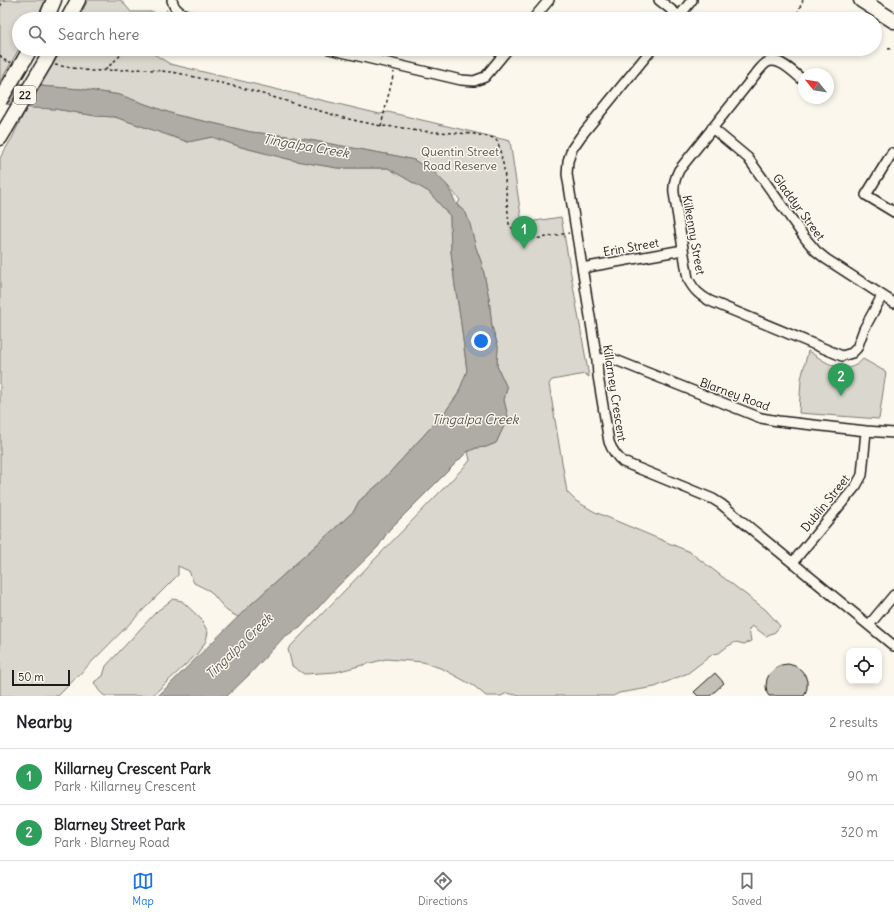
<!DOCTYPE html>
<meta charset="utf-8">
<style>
body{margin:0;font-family:Delius,sans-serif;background:#f6f6f6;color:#202124}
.controls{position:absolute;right:12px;bottom:12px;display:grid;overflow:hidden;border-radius:8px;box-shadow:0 2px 6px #0003}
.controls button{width:36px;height:36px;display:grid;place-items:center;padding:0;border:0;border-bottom:1px solid #e0e0e0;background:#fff;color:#202124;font:20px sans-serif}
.compass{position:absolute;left:798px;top:68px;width:36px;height:36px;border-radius:50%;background:#fff;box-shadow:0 2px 6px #0003;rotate:300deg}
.scale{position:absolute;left:12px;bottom:10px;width:58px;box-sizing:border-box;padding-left:4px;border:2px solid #1c1c1c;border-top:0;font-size:11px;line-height:14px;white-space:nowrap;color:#1c1c1c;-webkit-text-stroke:3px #fbf7ec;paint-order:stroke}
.you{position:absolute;left:481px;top:341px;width:14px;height:14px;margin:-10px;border:3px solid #fff;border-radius:50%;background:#1a73e8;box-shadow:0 0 0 6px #1a73e833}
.badge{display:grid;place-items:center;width:26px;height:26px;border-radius:50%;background:#1a73e8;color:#fff;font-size:13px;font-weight:700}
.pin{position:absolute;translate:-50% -33px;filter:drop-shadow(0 1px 2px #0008)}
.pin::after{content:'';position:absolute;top:21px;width:14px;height:12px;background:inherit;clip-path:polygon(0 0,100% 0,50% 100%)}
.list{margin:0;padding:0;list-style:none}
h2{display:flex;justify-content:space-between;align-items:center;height:52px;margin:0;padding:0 16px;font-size:17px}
h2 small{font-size:13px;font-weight:400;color:#757577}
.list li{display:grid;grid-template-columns:26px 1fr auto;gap:12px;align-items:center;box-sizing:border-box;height:56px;padding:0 16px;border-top:1px solid #e0e0e0}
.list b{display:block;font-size:15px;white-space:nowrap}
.list p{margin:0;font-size:13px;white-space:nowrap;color:#757577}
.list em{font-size:13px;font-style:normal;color:#757577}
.icon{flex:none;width:22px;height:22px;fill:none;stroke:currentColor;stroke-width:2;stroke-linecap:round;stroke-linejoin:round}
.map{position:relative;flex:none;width:894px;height:696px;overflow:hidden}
.search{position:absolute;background:#fff;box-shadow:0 2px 6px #0003;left:12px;right:12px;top:12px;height:44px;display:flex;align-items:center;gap:10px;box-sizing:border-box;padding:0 14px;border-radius:22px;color:#757577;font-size:15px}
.sheet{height:164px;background:#fff}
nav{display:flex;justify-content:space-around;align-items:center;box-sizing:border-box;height:56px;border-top:1px solid #e0e0e0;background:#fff;font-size:11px;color:#757577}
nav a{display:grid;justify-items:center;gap:2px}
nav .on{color:#1a73e8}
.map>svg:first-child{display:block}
.green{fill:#dad7ce;stroke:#7b7a75}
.water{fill:#afaca5;stroke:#74726e}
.building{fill:#c3c0b8;stroke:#1c1c1c}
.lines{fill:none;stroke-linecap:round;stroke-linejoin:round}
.minor-casing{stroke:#1c1c1c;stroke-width:12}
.primary-casing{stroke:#1c1c1c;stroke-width:17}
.trunk-casing{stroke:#1c1c1c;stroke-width:17}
.path{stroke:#1c1c1c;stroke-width:1.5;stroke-dasharray:3 3;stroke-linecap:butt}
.minor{stroke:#fbf7ec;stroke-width:9}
.primary{stroke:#fbf7ec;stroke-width:14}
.trunk{stroke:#fbf7ec;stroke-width:14}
.trunk-bridge-casing{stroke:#1c1c1c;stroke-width:17;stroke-linecap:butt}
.trunk-bridge{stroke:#fbf7ec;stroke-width:14}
.labels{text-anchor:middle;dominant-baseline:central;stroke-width:3;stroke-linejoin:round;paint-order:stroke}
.shield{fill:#fbf7ec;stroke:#5f5e5a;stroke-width:1}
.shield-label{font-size:11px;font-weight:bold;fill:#1c1c1c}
.park-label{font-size:12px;fill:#555451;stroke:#fbf7ec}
.street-label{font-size:12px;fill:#1c1c1c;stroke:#fbf7ec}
.water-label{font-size:13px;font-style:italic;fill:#575653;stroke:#fbf7ec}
</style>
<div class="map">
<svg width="894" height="696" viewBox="0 0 894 696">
<rect width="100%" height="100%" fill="#fbf7ec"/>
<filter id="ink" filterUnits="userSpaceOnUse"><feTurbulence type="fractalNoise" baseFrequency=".025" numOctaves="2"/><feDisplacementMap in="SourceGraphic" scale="8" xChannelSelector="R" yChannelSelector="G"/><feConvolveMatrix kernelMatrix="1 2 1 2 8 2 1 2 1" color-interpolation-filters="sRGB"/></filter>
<g filter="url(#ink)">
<path class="green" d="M0,0H46L36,19H19V49L0,82Z
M88,0H121L131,12H154L162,19H78Z
M62,49H146L170,64L380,114L388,112L510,141L522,223L561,217L589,377L585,374L552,380L549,384L567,492L576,501L595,512L690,552L766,610L780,626L775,632L766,636L758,630L752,626L749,629L751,641L744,644L736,642L728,646L719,653L713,654L688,673L655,687L619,693L613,696H520L507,693L501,696H486L474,686L443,669L423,662L386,659L336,672L304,674L292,666L288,649L468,463L470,460L468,452L476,448L486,447L496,443L503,428L508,417L504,400L507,388L497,366L498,346L492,327L489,298L482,264L476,248L466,213L457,205L460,200L447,185L435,173L414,160L397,156L287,136L251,132L217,124L176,115L120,95L81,89L40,86Z
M27,107L55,109L96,116L115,117L188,142L212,137L241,147L296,161L337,168H388L429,192L450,216L451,252L455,286L460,316L467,371L458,394L445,412L381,482L359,501L354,511L248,607L238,617L227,611L210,591L194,583L189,571L178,566V575L164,589L58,696H0V158L12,138Z
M808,351C825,361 845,379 863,359L886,372L879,419L799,413L801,379Z
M173,599L182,601L201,619L208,632L206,641L197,654L152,696H105C99,692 97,688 94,682L103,676L106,666L156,612Z"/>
<path class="water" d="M0,80L40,86L81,89L120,95L176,115L217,124L251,132L287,136L397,156L414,160L435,173L447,185L457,205L466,213L470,224L476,248L482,264L489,298L492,327L498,346L497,366L507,388L504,400L508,417L503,428L496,443L486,447L476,448L467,452L389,530L378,547L337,587L300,628L284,637L249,675L227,696H158L248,607L354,511L359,501L381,482L445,412L458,394L467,371L460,316L455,286L451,252L450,216L429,192L388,168H337L296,161L241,147L212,137L188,142L115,117L96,116L55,109L31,108L0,103Z"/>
<path class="building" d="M788,664L795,666L801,670L805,675L807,681V688L805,694L804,696H769L767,693L766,686L767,679L770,673L775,668L781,665Z
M715,673L724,683L710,696H698L694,692Z"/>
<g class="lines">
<defs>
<path id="minor" d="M172,0C175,15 190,16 203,19
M659,0L679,16
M533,19L549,0
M677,19L692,0
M329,49L461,80L474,81L485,77L508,49
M652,49L581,136L572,149L568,161L567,174L597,360L598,376L609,442C612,450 616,456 623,462L713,499L721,504L894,646
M804,81C795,74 778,55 766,63C763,65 761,68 759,70L679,170C675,178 673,184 674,193L688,279C694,290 699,295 710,301L842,356L852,353L857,348L864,329L882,296
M712,128L748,158L805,238L816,251L826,259L894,303
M894,154L892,153L866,195L894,212
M582,268L683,250
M597,360L607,358L613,359L761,418L778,421L866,431L894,433
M793,562L856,486L862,475L866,431
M869,625L894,595"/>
<path id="primary" d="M861,0L894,21"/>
<path id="trunk" d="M46,19L54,0
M68,19L78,0
M24,60L30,49
M45,62L52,49
M0,138L6,128"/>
</defs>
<use href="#minor" class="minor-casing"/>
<use href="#primary" class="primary-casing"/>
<use href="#trunk" class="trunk-casing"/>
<path class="path" d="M0,6L5,0
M158,19L167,10
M795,19L803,0
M888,49L894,48
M780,54L781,49
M0,55C3,60 6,62 11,62
M55,65L91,71L145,69L178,73L242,88L344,118L381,126L398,127L417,131L474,134L494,138L498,142L504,168L509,224C525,247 546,236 569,233
M105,70L127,49
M381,126L394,72"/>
<use href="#minor" class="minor"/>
<use href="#primary" class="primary"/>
<use href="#trunk" class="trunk"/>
<defs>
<path id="trunk-bridge" d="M0,100L24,60
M6,128L45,62"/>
</defs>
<use href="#trunk-bridge" class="trunk-bridge-casing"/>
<use href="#trunk-bridge" class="trunk-bridge"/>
</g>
</g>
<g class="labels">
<rect class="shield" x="14" y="86" width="22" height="18" rx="3"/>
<g class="shield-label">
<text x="25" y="95">22</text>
</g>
<g class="park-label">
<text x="460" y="151">Quentin Street<tspan x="460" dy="14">Road Reserve</tspan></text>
</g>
<g class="street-label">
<text transform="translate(799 207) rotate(54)">Gladdyr Street</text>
<text transform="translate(694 235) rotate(80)">Kilkenny Street</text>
<text transform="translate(631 247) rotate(-10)">Erin Street</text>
<text transform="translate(615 393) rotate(81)">Killarney Crescent</text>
<text transform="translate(735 394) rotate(20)">Blarney Road</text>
<text transform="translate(825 503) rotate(-51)">Dublin Street</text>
</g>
<g class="water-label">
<text transform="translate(306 146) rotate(10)">Tingalpa Creek</text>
<text x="475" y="419">Tingalpa Creek</text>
<text transform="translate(239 646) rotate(-44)">Tingalpa Creek</text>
</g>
</g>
</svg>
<div class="controls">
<button><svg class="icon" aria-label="locate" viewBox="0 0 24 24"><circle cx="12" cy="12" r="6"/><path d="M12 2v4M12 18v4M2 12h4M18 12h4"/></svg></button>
</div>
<svg class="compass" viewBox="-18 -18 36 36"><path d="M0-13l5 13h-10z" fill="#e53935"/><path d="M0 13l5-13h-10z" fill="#757577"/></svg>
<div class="scale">50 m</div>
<div class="you"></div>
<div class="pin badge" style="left:524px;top:249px;background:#2e9e5b">1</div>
<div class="pin badge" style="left:841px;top:396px;background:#2e9e5b">2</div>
<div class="search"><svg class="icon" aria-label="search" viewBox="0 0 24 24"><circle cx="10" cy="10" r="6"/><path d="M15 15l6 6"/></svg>Search here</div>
</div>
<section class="sheet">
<h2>Nearby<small>2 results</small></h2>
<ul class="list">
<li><span class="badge" style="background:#2e9e5b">1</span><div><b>Killarney Crescent Park</b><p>Park · Killarney Crescent</p></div><em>90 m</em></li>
<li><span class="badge" style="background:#2e9e5b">2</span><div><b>Blarney Street Park</b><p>Park · Blarney Road</p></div><em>320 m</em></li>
</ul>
</section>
<nav>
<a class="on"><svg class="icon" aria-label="map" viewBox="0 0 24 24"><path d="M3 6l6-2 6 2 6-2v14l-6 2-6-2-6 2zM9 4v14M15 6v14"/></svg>Map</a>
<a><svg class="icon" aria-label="directions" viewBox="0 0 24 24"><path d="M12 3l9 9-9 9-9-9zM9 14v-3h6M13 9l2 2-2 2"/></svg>Directions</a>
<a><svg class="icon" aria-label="saved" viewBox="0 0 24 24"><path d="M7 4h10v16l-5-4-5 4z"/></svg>Saved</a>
</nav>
